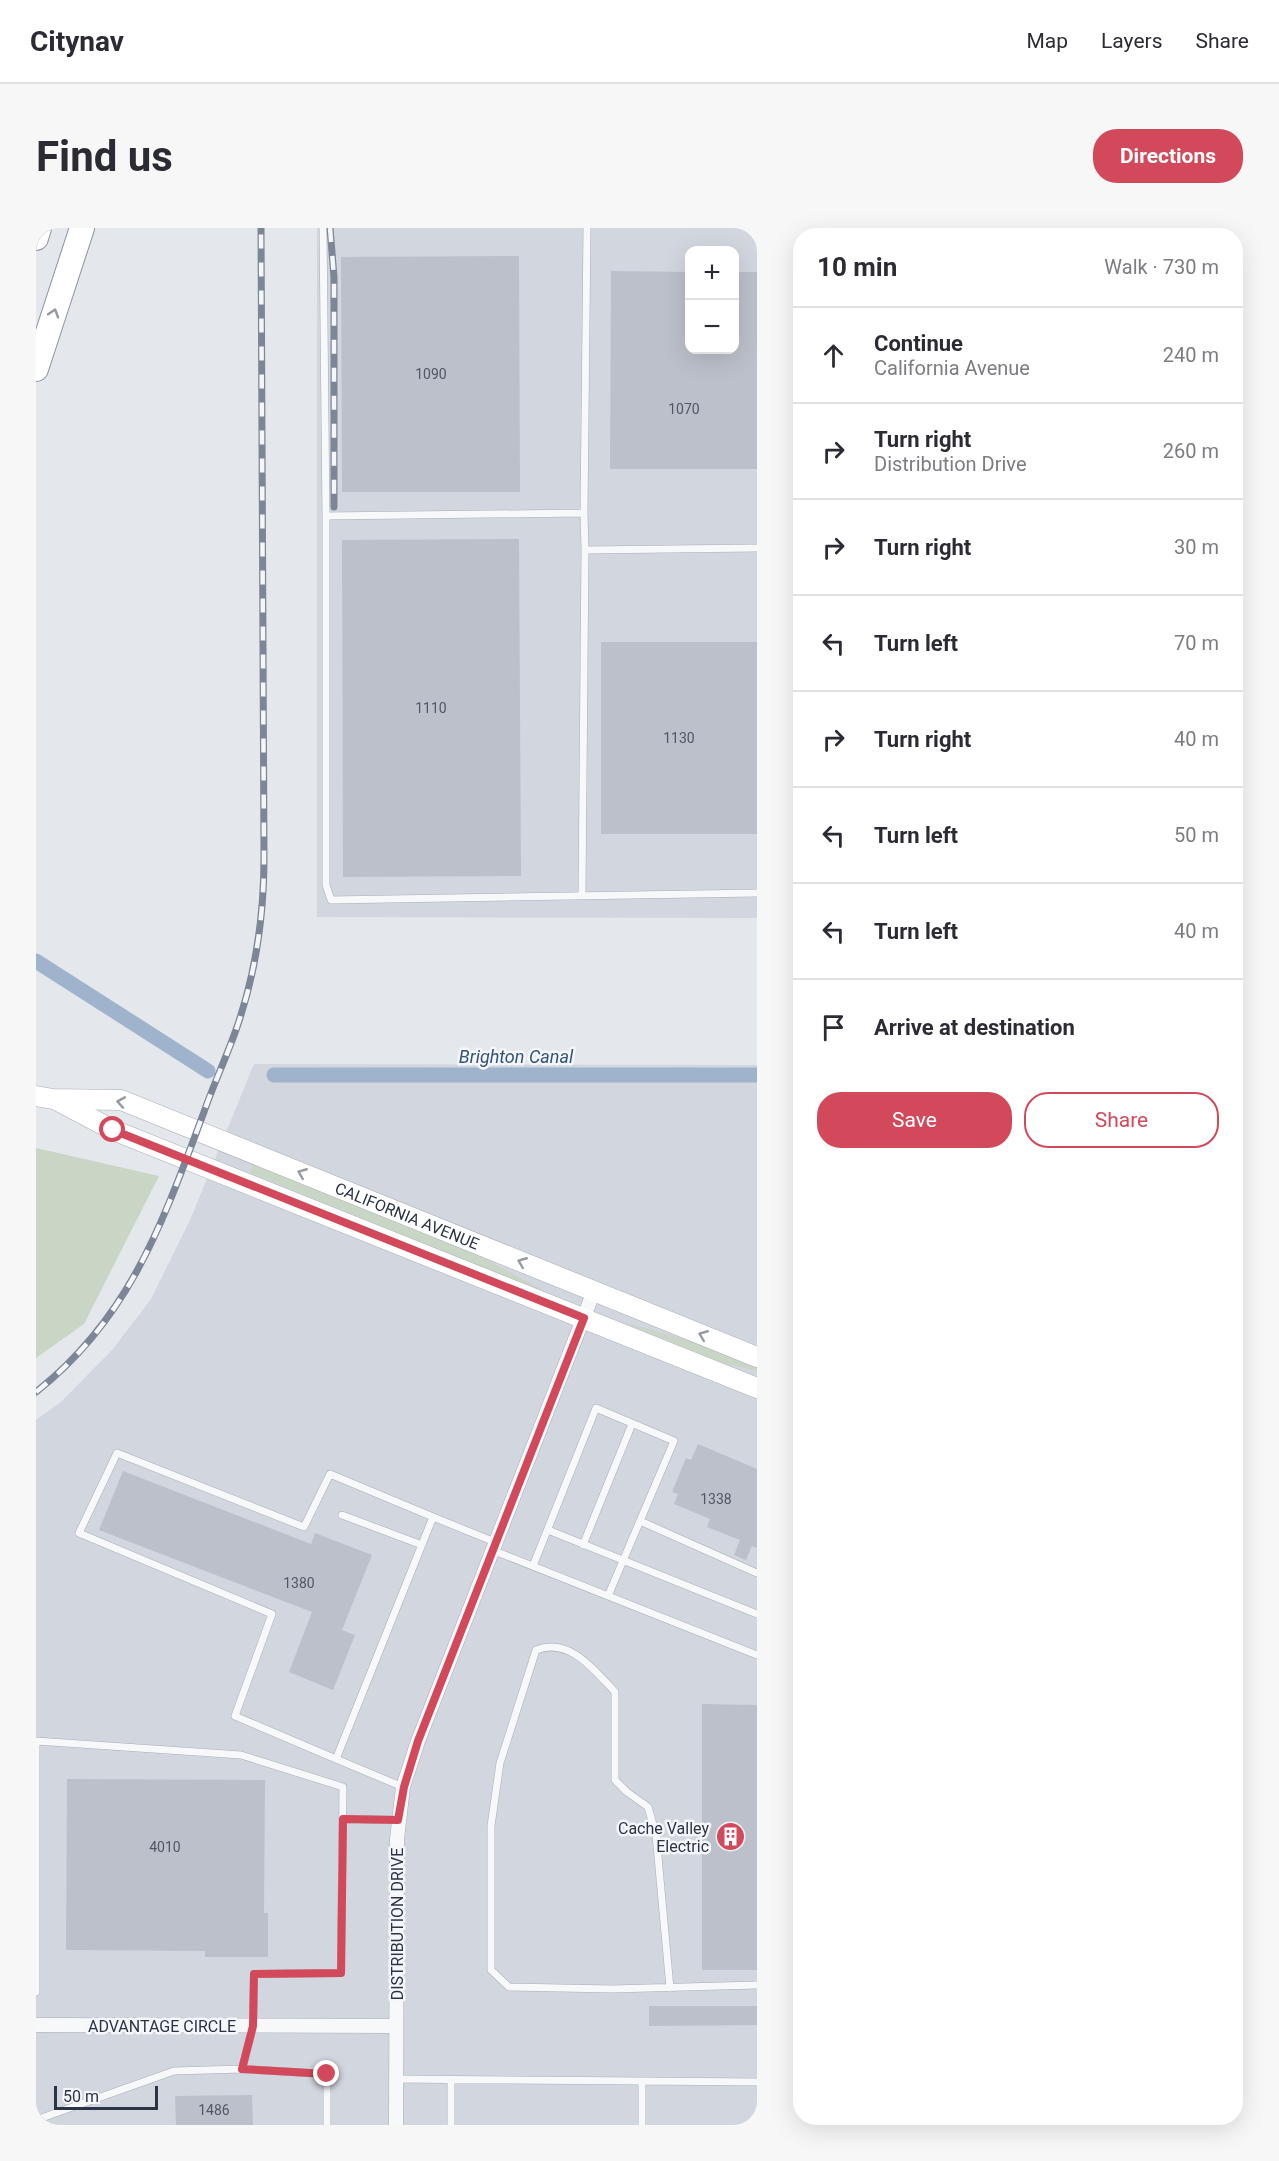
<!DOCTYPE html>
<meta charset="utf-8">
<style>
body{margin:0;font-family:Roboto,sans-serif;background:#f7f7f7;color:#2b2b33}
.controls{position:absolute;right:18px;top:18px;display:grid;overflow:hidden;border-radius:12px;box-shadow:0 6px 24px #0002}
.controls button{width:54px;height:54px;display:grid;place-items:center;padding:0;border:0;border-bottom:2px solid #e1e1e2;background:#fff;color:#2b2b33;font:30px sans-serif}
.scale{position:absolute;left:18px;bottom:15px;width:104px;box-sizing:border-box;padding-left:6px;border:3px solid #2b3445;border-top:0;font-size:16px;line-height:21px;white-space:nowrap;color:#2b3445;-webkit-text-stroke:4px #f4f6f9;paint-order:stroke}
.stop{position:absolute;width:18px;height:18px;margin:-14px;border:4px solid #d1495b;border-radius:50%;background:#fff}
.stop.end{background:#d1495b;border-color:#fff;box-shadow:0 2px 6px #0008}
.list{margin:0;padding:0;list-style:none}
h2{display:flex;justify-content:space-between;align-items:center;height:78px;margin:0;padding:0 24px;font-size:26px}
h2 small{font-size:20px;font-weight:400;color:#7c7c81}
.list li{display:grid;grid-template-columns:39px 1fr auto;gap:18px;align-items:center;box-sizing:border-box;height:96px;padding:0 24px;border-top:2px solid #e1e1e2}
.list b{display:block;font-size:22px;white-space:nowrap}
.list p{margin:0;font-size:20px;white-space:nowrap;color:#7c7c81}
.list em{font-size:20px;font-style:normal;color:#7c7c81}
.actions{display:flex;gap:12px;padding:18px 24px}
.actions a{flex:1;padding:14px 0;border:2px solid #d1495b;border-radius:24px;text-align:center;font-size:21px;color:#d1495b}
.actions .main{background:#d1495b;color:#fff}
.icon{flex:none;width:33px;height:33px;fill:none;stroke:currentColor;stroke-width:2;stroke-linecap:round;stroke-linejoin:round}
.map{position:relative;flex:none;width:721px;height:1897px;overflow:hidden;border-radius:24px}
header{display:flex;align-items:center;gap:36px;box-sizing:border-box;height:84px;padding:0 30px;background:#fff;border-bottom:2px solid #e1e1e2}
header strong{font-size:28px}
nav{display:flex;gap:33px;margin-inline-start:auto;font-size:21px}
.intro{display:flex;align-items:center;justify-content:space-between;box-sizing:border-box;height:144px;padding:0 36px}
h1{margin:0;font-size:42px}
.button{padding:15px 27px;border-radius:24px;background:#d1495b;color:#fff;font-size:21px;font-weight:700}
main{display:flex;gap:36px;padding:0 36px}
aside{flex:1;background:#fff;border-radius:24px;box-shadow:0 6px 24px #0002}
.map>svg:first-child{display:block}
.built{fill:#d2d6de;fill-rule:evenodd}
.green{fill:#c9d6c5}
.lines{fill:none;stroke-linecap:round;stroke-linejoin:round}
.canal{stroke:#9fb4cc;stroke-width:15}
.building{fill:#bbc0ca}
.service-casing{stroke:#a9aeb7;stroke-width:8}
.minor-casing{stroke:#a9aeb7;stroke-width:15}
.secondary-casing{stroke:#a9aeb7;stroke-width:21}
.trunk-casing{stroke:#8b94a3;stroke-width:26}
.service{stroke:#f7f8fa;stroke-width:7}
.minor{stroke:#f7f8fa;stroke-width:14}
.secondary{stroke:#fff;stroke-width:20}
.trunk{stroke:#fff;stroke-width:24}
.rail-casing{stroke:#7d8696;stroke-width:7}
.rail{stroke:#f4f6f9;stroke-width:4.5;stroke-dasharray:14;stroke-linecap:butt}
.oneway{stroke:#959aa2}
.route{stroke:#d1495b;stroke-width:8}
.labels{text-anchor:middle;dominant-baseline:central;stroke-width:5;stroke-linejoin:round;paint-order:stroke}
.number-label{font-size:14px;fill:#4f5766}
.street-label{font-size:16px;fill:#2b3445;stroke:#f4f6f9}
.poi-label{font-size:16px;fill:#2b3445;stroke:#f4f6f9;text-anchor:end}
.water-label{font-size:18px;font-style:italic;fill:#34527a;stroke:#f4f6f9}
</style>
<header>
<strong>Citynav</strong>
<nav><a>Map</a><a>Layers</a><a>Share</a></nav>
</header>
<div class="intro"><h1>Find us</h1><a class="button">Directions</a></div>
<main>
<div class="map">
<svg width="721" height="1897" viewBox="0 0 721 1897">
<rect width="100%" height="100%" fill="#e4e7ec"/>
<path class="built" d="M281,0H721V690L281,689ZM654,22H698V122H654Z
M218,836L721,837V1897H0V1192L26,1173L77,1121L115,1071L154,992Z"/>
<path class="green" d="M0,920L123,948L48,1096L0,1130Z
M217,936L433,1022L512,1065L214,945Z
M584,1093L668,1117L721,1140V1143L687,1135Z"/>
<g class="lines">
<path class="canal" d="M0,733L172,843
M238,847H721"/>
</g>
<path class="building" d="M483,28L484,264H306L305,29Z
M575,43L654,44V122H699V44H721V241H574Z
M483,311L485,648L307,649L306,312Z
M565,414H721V606H565Z
M662,1216L721,1241V1320L716,1318L710,1332L698,1327L704,1312L671,1299L674,1291L638,1276L642,1266L636,1264L650,1230L655,1232Z
M87,1243L275,1316L279,1305L336,1327L306,1402L319,1407L297,1462L253,1444L276,1384L63,1302Z
M666,1476L721,1477V1742H666Z
M31,1551L229,1552L228,1685H232V1729H169V1723L30,1722Z
M613,1778H721V1797L613,1798Z
M216,1867L217,1897H140L139,1868Z"/>
<g class="lines">
<defs>
<path id="service" d="M287,0L290,288V657L295,672L721,665
M548,285L549,322
M290,288L548,285L551,0
M546,667L549,322L721,320
M306,1287L386,1317
M604,1293L721,1345
M512,1302L721,1386
M547,1317L596,1196
M456,1322L721,1427
M497,1338L560,1180L638,1213L572,1368
M300,1531L199,1488L236,1386L43,1305L81,1225L268,1299L294,1246L397,1289
M367,1559L300,1531L397,1289L459,1314
M307,1591L362,1592
M634,1760L620,1607L612,1579L591,1564L579,1552V1464C558,1442 534,1409 500,1422L464,1535L455,1598V1742L473,1759L576,1761L721,1757
M0,1764V1513L205,1527L307,1559L305,1745L218,1746L217,1798L206,1841L291,1846V1897
M360,1851L606,1853V1897
M606,1853L721,1854
M0,1892L138,1843L206,1841
M415,1897V1852"/>
<path id="minor" d="M0,1797L360,1798
M360,1897L361,1611L367,1559L382,1513L558,1063"/>
<g id="secondary">
<path id="s1" d="M0,868L17,871L85,872L721,1129"/>
<path d="M22,873L77,902L721,1160"/>
</g>
<path id="trunk" d="M0,10L3,0
M0,141L46,0"/>
</defs>
<use href="#service" class="service-casing"/>
<use href="#minor" class="minor-casing"/>
<use href="#secondary" class="secondary-casing"/>
<use href="#trunk" class="trunk-casing"/>
<use href="#service" class="service"/>
<use href="#minor" class="minor"/>
<use href="#secondary" class="secondary"/>
<use href="#trunk" class="trunk"/>
<defs>
<path id="rail" d="M294,0L298,49V279
M0,1164C95,1089 127,993 168,884C178,855 191,828 201,799C220,744 228,687 228,629L225,0"/>
</defs>
<use href="#rail" class="rail-casing"/>
<use href="#rail" class="rail"/>
</g>
<defs><path id="oneway-chevron" d="M-2-3.5L2.5 0L-2 3.5" fill="none" stroke-width="1.6" stroke-linecap="round" stroke-linejoin="round" transform="scale(1.5)"/></defs>
<g class="oneway">
<use href="#oneway-chevron" transform="translate(18 85) rotate(-72)"/>
<use href="#oneway-chevron" transform="translate(85 874) rotate(-170)"/>
<use href="#oneway-chevron" transform="translate(266 945) rotate(-158)"/>
<use href="#oneway-chevron" transform="translate(486 1034) rotate(-158)"/>
<use href="#oneway-chevron" transform="translate(667 1107) rotate(-158)"/>
</g>
<g class="lines">
<path class="route" d="M77,902L548,1090L382,1513L368,1559L362,1592L307,1591L305,1745L218,1746L217,1798L206,1841L291,1846"/>
</g>
<defs>
<symbol id="building-disc" viewBox="-11 -11 22 22"><circle r="9.5" fill="#d1495b" stroke="#f4f6f9"/><path d="M-4-6H4V6H1V3H-1V6H-4ZM-2.5-4.3h1.7v1.8h-1.7ZM.8-4.3h1.7v1.8H.8ZM-2.5-1h1.7V.8h-1.7ZM.8-1h1.7V.8H.8Z" fill="#fff"/></symbol>
</defs>
<g fill-rule="evenodd">
<use href="#building-disc" x="678" y="1592" width="33" height="33"/>
</g>
<g class="labels">
<g class="number-label">
<text x="395" y="146">1090</text>
<text x="648" y="181">1070</text>
<text x="395" y="480">1110</text>
<text x="643" y="510">1130</text>
<text x="680" y="1271">1338</text>
<text x="263" y="1355">1380</text>
<text x="129" y="1619">4010</text>
<text x="178" y="1882">1486</text>
</g>
<g class="street-label">
<text stroke="none"><textPath href="#s1" startOffset="394">CALIFORNIA AVENUE</textPath></text>
<text transform="translate(361 1696) rotate(-90)">DISTRIBUTION DRIVE</text>
<text x="126" y="1798">ADVANTAGE CIRCLE</text>
</g>
<g class="poi-label">
<text x="673" y="1600">Cache Valley<tspan x="673" dy="18">Electric</tspan></text>
</g>
<g class="water-label">
<text x="480" y="828">Brighton Canal</text>
</g>
</g>
</svg>
<div class="controls">
<button>+</button>
<button>−</button>
</div>
<div class="scale">50 m</div>
<div class="stop" style="left:77px;top:902px"></div>
<div class="stop end" style="left:291px;top:1846px"></div>
</div>
<aside>
<h2>10 min<small>Walk · 730 m</small></h2>
<ul class="list">
<li><svg class="icon" aria-label="ahead" viewBox="0 0 24 24"><path d="M12 20V5M6 11l6-6 6 6"/></svg><div><b>Continue</b><p>California Avenue</p></div><em>240 m</em></li>
<li><svg class="icon" aria-label="right" viewBox="0 0 24 24"><path d="M7 20v-9h11M14 6l5 5-5 5"/></svg><div><b>Turn right</b><p>Distribution Drive</p></div><em>260 m</em></li>
<li><svg class="icon" aria-label="right" viewBox="0 0 24 24"><path d="M7 20v-9h11M14 6l5 5-5 5"/></svg><div><b>Turn right</b></div><em>30 m</em></li>
<li><svg class="icon" aria-label="left" viewBox="0 0 24 24"><path d="M17 20v-9H6M10 6l-5 5 5 5"/></svg><div><b>Turn left</b></div><em>70 m</em></li>
<li><svg class="icon" aria-label="right" viewBox="0 0 24 24"><path d="M7 20v-9h11M14 6l5 5-5 5"/></svg><div><b>Turn right</b></div><em>40 m</em></li>
<li><svg class="icon" aria-label="left" viewBox="0 0 24 24"><path d="M17 20v-9H6M10 6l-5 5 5 5"/></svg><div><b>Turn left</b></div><em>50 m</em></li>
<li><svg class="icon" aria-label="left" viewBox="0 0 24 24"><path d="M17 20v-9H6M10 6l-5 5 5 5"/></svg><div><b>Turn left</b></div><em>40 m</em></li>
<li><svg class="icon" aria-label="arrive" viewBox="0 0 24 24"><path d="M6 21V4h12l-3 4 3 4H6"/></svg><div><b>Arrive at destination</b></div></li>
</ul>
<div class="actions"><a class="main">Save</a><a>Share</a></div>
</aside>
</main>
